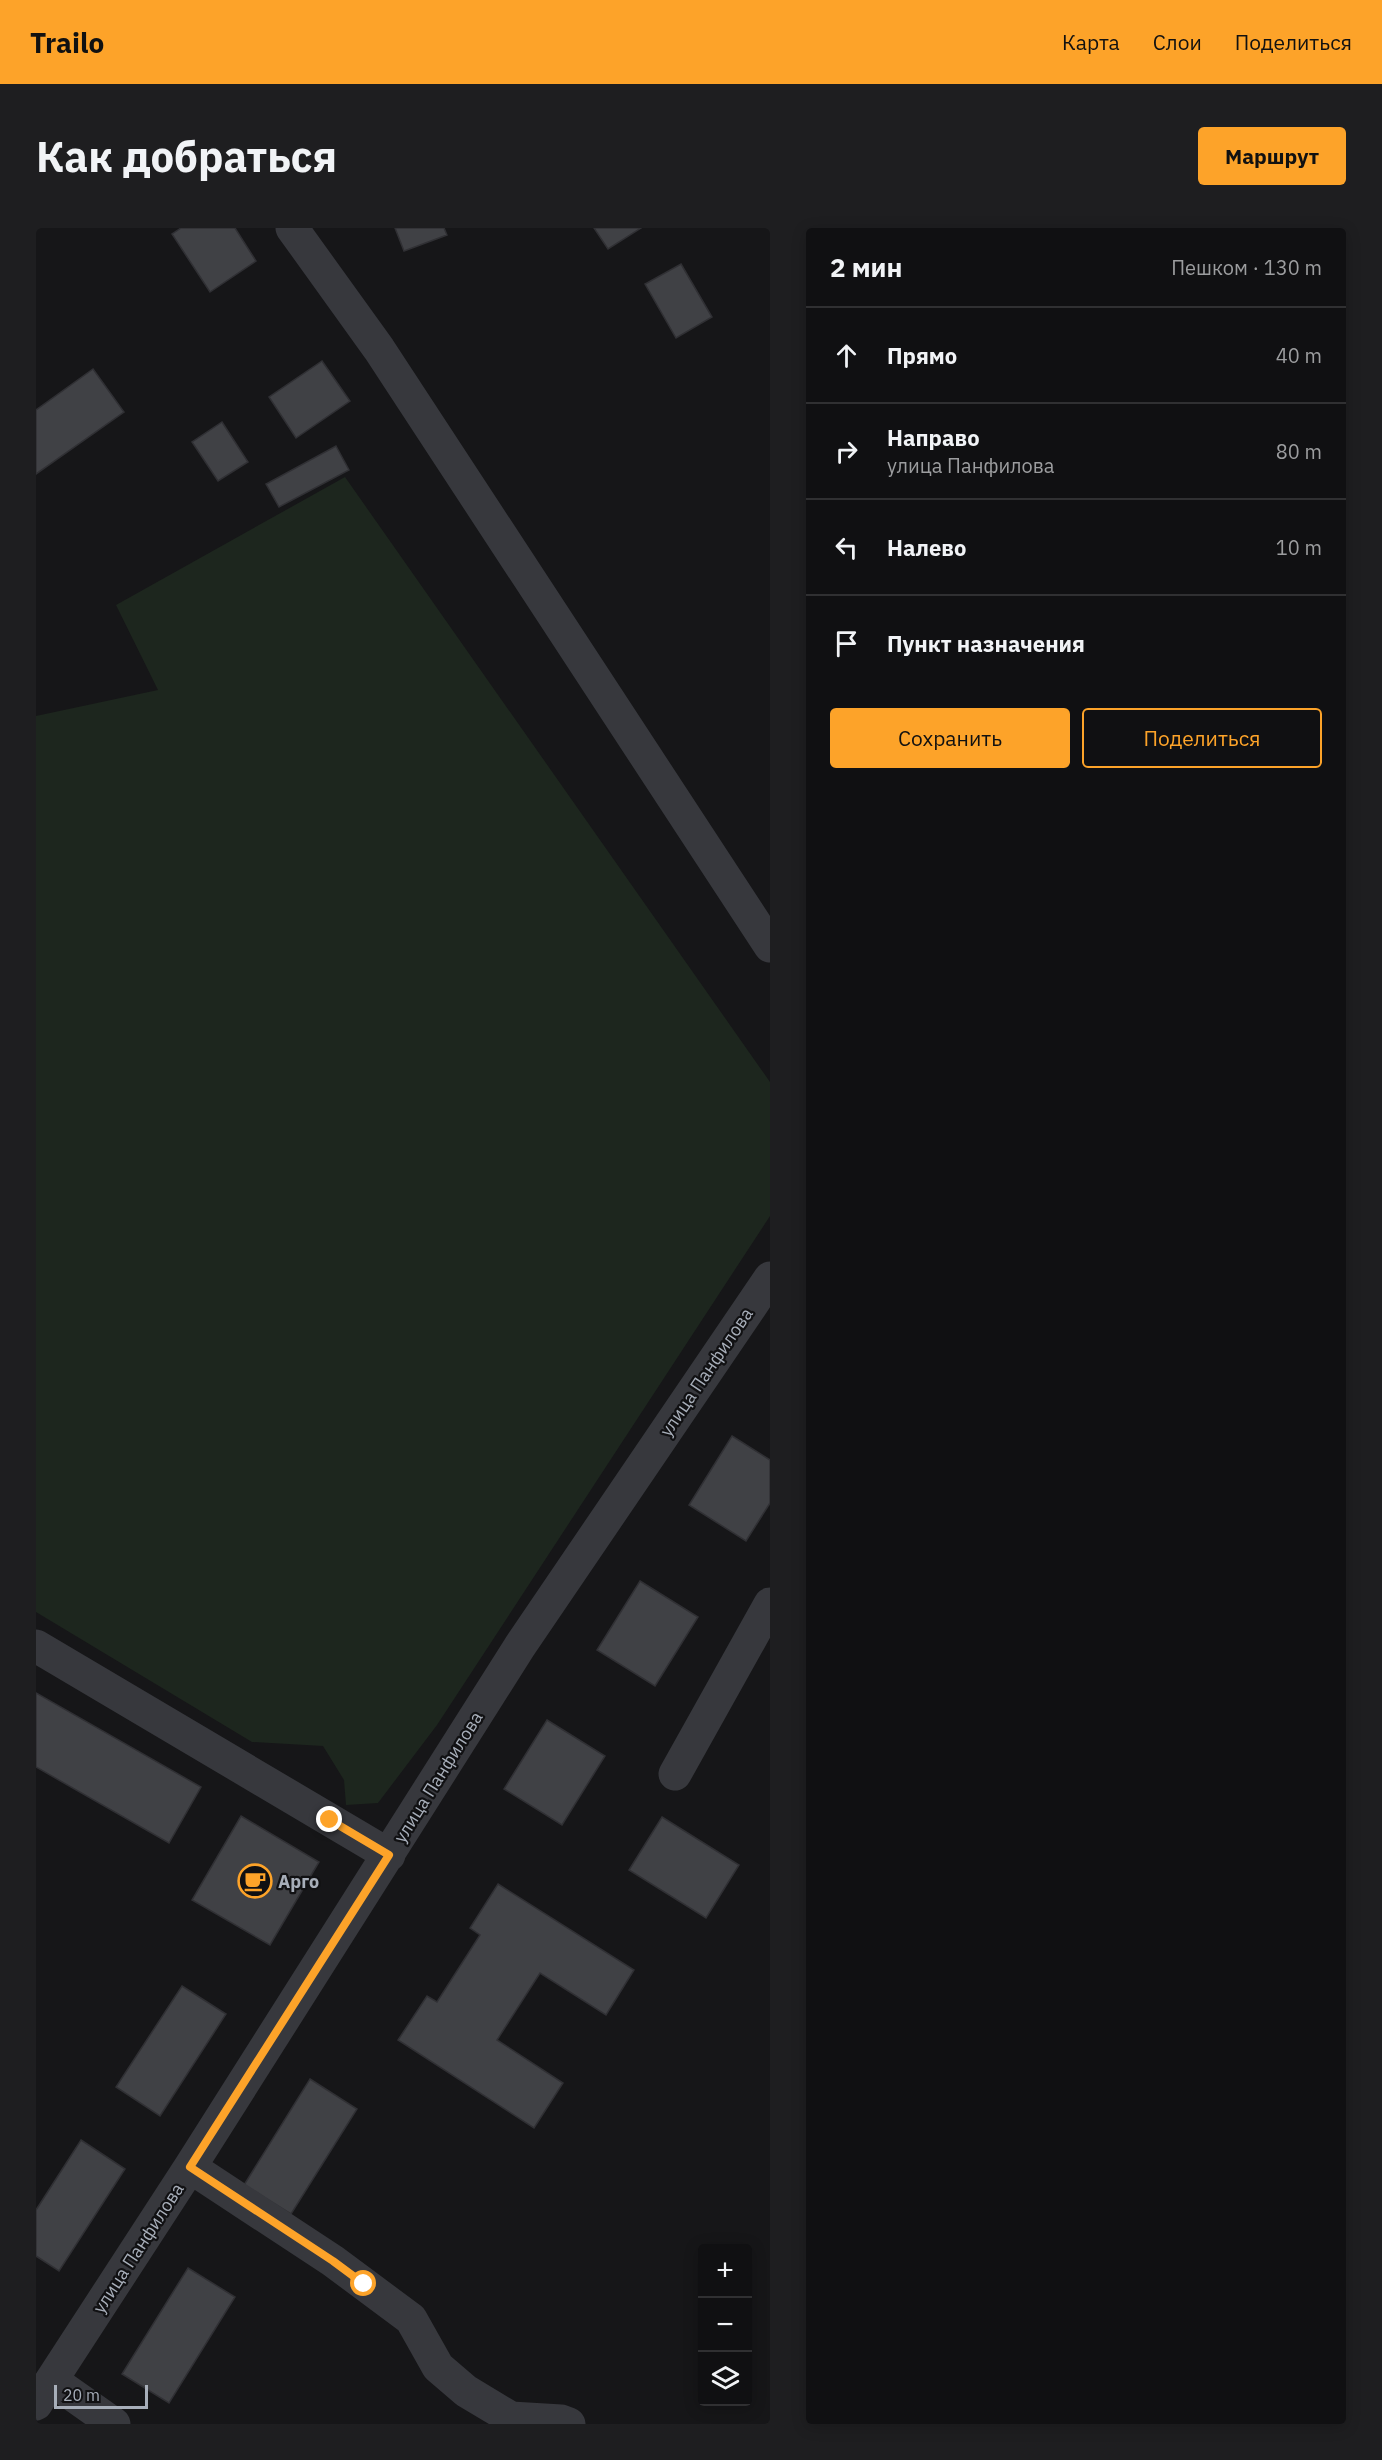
<!DOCTYPE html>
<html lang="ru">
<meta charset="utf-8">
<style>
body{margin:0;font-family:"IBM Plex Sans",sans-serif;background:#1e1e20;color:#f1f3f6}
.controls{position:absolute;right:18px;bottom:18px;display:grid;overflow:hidden;border-radius:6px;box-shadow:0 3px 15px #0003}
.controls button{width:54px;height:54px;display:grid;place-items:center;padding:0;border:0;border-bottom:2px solid #303032;background:#101012;color:#f1f3f6;font:30px sans-serif}
.scale{position:absolute;left:18px;bottom:15px;width:94px;box-sizing:border-box;padding-left:6px;border:3px solid #a7aeb9;border-top:0;font-size:16px;line-height:21px;white-space:nowrap;color:#a7aeb9;-webkit-text-stroke:4px #111113;paint-order:stroke}
.stop{position:absolute;width:18px;height:18px;margin:-14px;border:4px solid #fda329;border-radius:50%;background:#fff}
.stop.end{background:#fda329;border-color:#fff;box-shadow:0 2px 6px #0008}
.list{margin:0;padding:0;list-style:none}
h2{display:flex;justify-content:space-between;align-items:center;height:78px;margin:0;padding:0 24px;font-size:26px}
h2 small{font-size:20px;font-weight:400;color:#9c9d9f}
.list li{display:grid;grid-template-columns:39px 1fr auto;gap:18px;align-items:center;box-sizing:border-box;height:96px;padding:0 24px;border-top:2px solid #303032}
.list b{display:block;font-size:22px;white-space:nowrap}
.list p{margin:0;font-size:20px;white-space:nowrap;color:#9c9d9f}
.list em{font-size:20px;font-style:normal;color:#9c9d9f}
.actions{display:flex;gap:12px;padding:18px 24px}
.actions a{flex:1;padding:14px 0;border:2px solid #fda329;border-radius:6px;text-align:center;font-size:21px;color:#fda329}
.actions .main{background:#fda329;color:#111}
.icon{flex:none;width:33px;height:33px;fill:none;stroke:currentColor;stroke-width:2;stroke-linecap:round;stroke-linejoin:round}
.map{position:relative;flex:none;width:734px;height:2196px;overflow:hidden;border-radius:6px}
header{display:flex;align-items:center;gap:36px;box-sizing:border-box;height:84px;padding:0 30px;background:#fda329;color:#111}
header strong{font-size:28px}
nav{display:flex;gap:33px;margin-inline-start:auto;font-size:21px}
.intro{display:flex;align-items:center;justify-content:space-between;box-sizing:border-box;height:144px;padding:0 36px}
h1{margin:0;font-size:42px}
.button{padding:15px 27px;border-radius:6px;background:#fda329;color:#111;font-size:21px;font-weight:700}
main{display:flex;gap:36px;padding:0 36px}
aside{flex:1;background:#101012;border-radius:6px;box-shadow:0 3px 15px #0003}
.map>svg:first-child{display:block}
.green{fill:#1d261e}
.building{fill:#404145;stroke:#303034;stroke-width:1.5}
.lines{fill:none;stroke-linecap:round;stroke-linejoin:round}
.minor{stroke:#37383d;stroke-width:33}
.route{stroke:#fda329;stroke-width:8}
.labels{text-anchor:middle;dominant-baseline:central;stroke-width:4.5;stroke-linejoin:round;paint-order:stroke}
.street-label{font-size:18px;fill:#a7aeb9;stroke:#111113}
.poi-label{font-size:18px;font-weight:bold;fill:#a7aeb9;stroke:#111113;text-anchor:start}
</style>
<header>
<strong>Trailo</strong>
<nav><a>Карта</a><a>Слои</a><a>Поделиться</a></nav>
</header>
<div class="intro"><h1>Как добраться</h1><a class="button">Маршрут</a></div>
<main>
<div class="map">
<svg width="734" height="2196" viewBox="0 0 734 2196">
<rect width="100%" height="100%" fill="#161618"/>
<path class="green" d="M309,249L734,854V988L401,1497L342,1575L310,1577L308,1552L287,1518L216,1514L0,1384V488L122,462L80,377Z"/>
<path class="building" d="M145,0H199L220,33L174,64L136,6Z
M359,0H408L411,7L368,23Z
M558,0H605L572,21Z
M645,36L676,89L640,110L609,56Z
M286,133L314,173L260,210L233,169Z
M57,141L88,184L0,246V182Z
M186,194L212,234L182,253L156,214Z
M300,218L313,242L243,279L230,256Z
M696,1208L734,1232V1275L710,1313L653,1277Z
M604,1353L662,1389L619,1458L561,1422Z
M0,1465L165,1559L133,1615L0,1539Z
M511,1492L569,1528L526,1597L468,1561Z
M205,1588L283,1634L234,1717L156,1672Z
M626,1589L703,1637L670,1690L593,1642Z
M462,1656L598,1742L570,1787L504,1745L461,1812L527,1855L498,1900L362,1812L391,1768L401,1774L444,1707L434,1700Z
M146,1758L190,1786L124,1888L80,1859Z
M274,1851L321,1881L255,1986L208,1957Z
M45,1912L89,1941L23,2043L0,2028V1982Z
M152,2040L199,2069L133,2175L86,2146Z"/>
<g class="lines">
<path class="minor" d="M256,0L343,121L734,718
M0,1418L353,1627
M639,1546L734,1376
M154,1939L297,2033L375,2091L402,2139L430,2163L475,2190L525,2193L533,2196
M17,2153L78,2196
M0,2176L154,1939L484,1418L734,1050"/>
</g>
<g class="lines">
<path class="route" d="M294,1592L353,1627L154,1939L297,2033L328,2056"/>
</g>
<defs>
<symbol id="cafe-ring" viewBox="-11 -11 22 22"><circle r="9.5" fill="#111113" stroke="#fda329" stroke-width="1.5"/><path d="M-5.5-4.5H6V0H3Q3 3.5 0 3.5H-2.5Q-5.5 3.5-5.5 0ZM3-3.2v2h1.7v-2ZM-6 4.5H4V6H-6Z" fill="#fda329"/></symbol>
</defs>
<g fill-rule="evenodd">
<use href="#cafe-ring" x="200" y="1634" width="38" height="38"/>
</g>
<g class="labels">
<g class="street-label">
<text transform="translate(670 1144) rotate(-56)">улица Панфилова</text>
<text transform="translate(402 1549) rotate(-58)">улица Панфилова</text>
<text transform="translate(102 2020) rotate(-57)">улица Панфилова</text>
</g>
<g class="poi-label">
<text x="242" y="1653">Арго</text>
</g>
</g>
</svg>
<div class="controls">
<button>+</button>
<button>−</button>
<button><svg class="icon" aria-label="layers" viewBox="0 0 24 24"><path d="M12 4l9 5-9 5-9-5zM3 14l9 5 9-5"/></svg></button>
</div>
<div class="scale">20 m</div>
<div class="stop" style="left:328px;top:2056px"></div>
<div class="stop end" style="left:294px;top:1592px"></div>
</div>
<aside>
<h2>2 мин<small>Пешком · 130 m</small></h2>
<ul class="list">
<li><svg class="icon" aria-label="ahead" viewBox="0 0 24 24"><path d="M12 20V5M6 11l6-6 6 6"/></svg><div><b>Прямо</b></div><em>40 m</em></li>
<li><svg class="icon" aria-label="right" viewBox="0 0 24 24"><path d="M7 20v-9h11M14 6l5 5-5 5"/></svg><div><b>Направо</b><p>улица Панфилова</p></div><em>80 m</em></li>
<li><svg class="icon" aria-label="left" viewBox="0 0 24 24"><path d="M17 20v-9H6M10 6l-5 5 5 5"/></svg><div><b>Налево</b></div><em>10 m</em></li>
<li><svg class="icon" aria-label="arrive" viewBox="0 0 24 24"><path d="M6 21V4h12l-3 4 3 4H6"/></svg><div><b>Пункт назначения</b></div></li>
</ul>
<div class="actions"><a class="main">Сохранить</a><a>Поделиться</a></div>
</aside>
</main>
